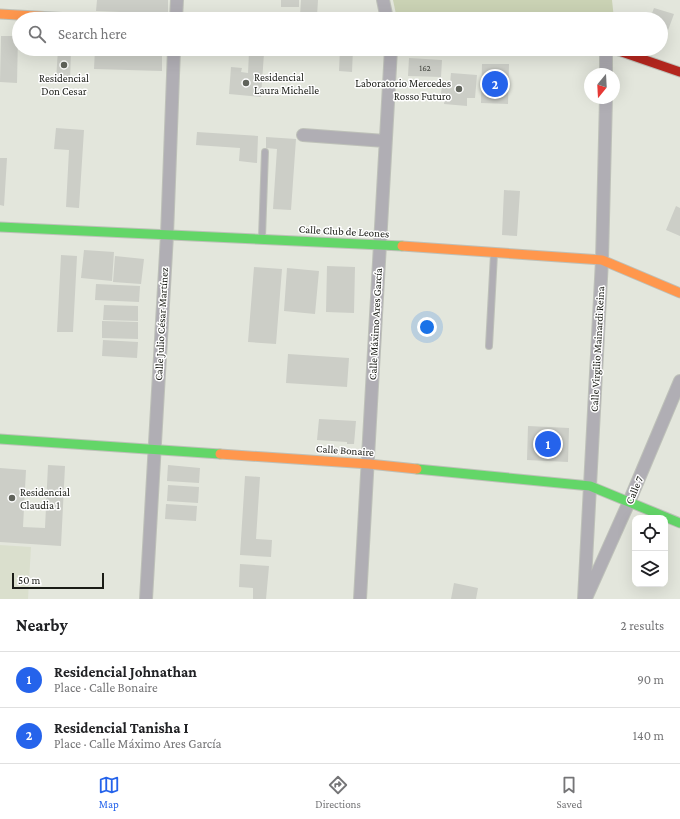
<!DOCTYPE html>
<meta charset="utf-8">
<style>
body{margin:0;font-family:"Crimson Pro",serif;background:#f6f6f6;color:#202124}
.controls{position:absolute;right:12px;bottom:12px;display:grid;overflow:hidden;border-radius:8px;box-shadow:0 4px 16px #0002}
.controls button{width:36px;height:36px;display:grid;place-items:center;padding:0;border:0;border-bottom:1px solid #e0e0e0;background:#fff;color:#202124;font:20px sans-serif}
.compass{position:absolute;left:584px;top:68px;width:36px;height:36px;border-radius:50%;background:#fff;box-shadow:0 4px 16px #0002;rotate:198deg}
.scale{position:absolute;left:12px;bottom:10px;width:92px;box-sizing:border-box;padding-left:4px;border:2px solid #1a1c16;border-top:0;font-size:11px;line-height:14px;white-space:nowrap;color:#1a1c16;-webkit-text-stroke:3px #fff;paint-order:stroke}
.you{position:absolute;left:427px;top:327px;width:14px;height:14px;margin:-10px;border:3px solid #fff;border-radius:50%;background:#1a73e8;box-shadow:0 0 0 6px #1a73e833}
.badge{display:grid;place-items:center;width:26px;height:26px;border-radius:50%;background:#2563eb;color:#fff;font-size:13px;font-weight:700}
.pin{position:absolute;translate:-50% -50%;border:2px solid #fff;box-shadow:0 1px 4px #0006}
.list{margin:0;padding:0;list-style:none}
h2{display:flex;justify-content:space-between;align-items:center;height:52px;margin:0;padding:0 16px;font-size:17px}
h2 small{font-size:13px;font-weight:400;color:#757577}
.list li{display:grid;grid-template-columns:26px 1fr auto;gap:12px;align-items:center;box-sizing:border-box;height:56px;padding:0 16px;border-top:1px solid #e0e0e0}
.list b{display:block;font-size:15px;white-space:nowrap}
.list p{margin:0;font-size:13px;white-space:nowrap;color:#757577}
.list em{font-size:13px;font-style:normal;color:#757577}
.icon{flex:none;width:22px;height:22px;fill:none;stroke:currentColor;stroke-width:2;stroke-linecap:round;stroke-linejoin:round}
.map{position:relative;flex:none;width:680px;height:599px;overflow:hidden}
.search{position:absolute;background:#fff;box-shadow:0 4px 16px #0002;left:12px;right:12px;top:12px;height:44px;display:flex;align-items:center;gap:10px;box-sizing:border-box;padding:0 14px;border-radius:22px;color:#757577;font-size:15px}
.sheet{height:164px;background:#fff}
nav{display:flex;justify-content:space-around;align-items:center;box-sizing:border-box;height:56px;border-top:1px solid #e0e0e0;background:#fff;font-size:11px;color:#757577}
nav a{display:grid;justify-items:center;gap:2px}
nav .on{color:#2563eb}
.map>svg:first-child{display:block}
.built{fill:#dadfcd}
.green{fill:#cad2b4}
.building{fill:#cccec7}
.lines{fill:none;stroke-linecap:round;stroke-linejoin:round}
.lane-casing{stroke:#bec1b9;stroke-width:8}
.street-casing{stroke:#bec1b9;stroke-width:14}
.fast-casing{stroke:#bec1b9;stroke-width:11}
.slow-casing{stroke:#bec1b9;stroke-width:11}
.jam-casing{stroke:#bec1b9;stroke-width:11}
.lane{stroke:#b0aeb4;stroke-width:6}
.street{stroke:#b0aeb4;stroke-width:12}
.fast{stroke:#63d668;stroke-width:9}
.slow{stroke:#ff974d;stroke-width:9}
.jam{stroke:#b3261e;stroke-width:9}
.poi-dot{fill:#60635b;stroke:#fff;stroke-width:1.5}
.labels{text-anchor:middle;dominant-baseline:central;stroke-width:3;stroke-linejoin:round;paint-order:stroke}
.number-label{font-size:9px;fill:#464842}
.poi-label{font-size:11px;fill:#1a1c16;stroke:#fff;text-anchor:start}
.street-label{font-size:11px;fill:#1a1c16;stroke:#fff}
</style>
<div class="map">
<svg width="680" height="599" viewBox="0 0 680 599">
<rect width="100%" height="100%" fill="#e3e6dc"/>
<path class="built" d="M0,545L31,547L28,599H0Z"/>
<path class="green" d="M393,0H612L614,19H397Z"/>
<path class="building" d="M97,0H168V14L96,11Z
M281,0H299V7H281Z
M301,0H318L317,16H300Z
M654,8L674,14L663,44H661V19H650Z
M1,36H18L17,83L0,82Z
M58,49H71L70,82L56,81Z
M95,49H115V51H141V49H162V71L94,69Z
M340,49H353L352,72L339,71Z
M249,52L264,53L261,97L229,94L231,67L242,68L241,72L248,73Z
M409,58L442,60L441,77L408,76Z
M482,64H509L508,104L481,103Z
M451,73L477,75L475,98H467V106L444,104L445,98L441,94L442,83L450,84Z
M56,128L84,130L79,208L66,207L69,150L54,149Z
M197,132L258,136L257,163L239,161L240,148L196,145Z
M266,137L296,139L291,210L273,209L277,149L266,148Z
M0,158H7L4,206L0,205Z
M504,190L520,191L517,236L502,235Z
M676,206L680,208V236L666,230Z
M84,250L114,252L112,281L81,278Z
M61,255L77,256L73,332H57Z
M115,256L144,259L141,284L113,282Z
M327,266L355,267L354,313L326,312Z
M254,267L282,269L276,344L248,342Z
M287,268L319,271L315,314L284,311Z
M96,284L140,286L139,302L95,300Z
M104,305L138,306V321L103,320Z
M102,321L138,322V339L102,338Z
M103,340L138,342L137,358L102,356Z
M288,354L349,358L347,387L286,383Z
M319,419L356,421L354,444H347V442L317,440Z
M528,426L569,428L568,462L527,460Z
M48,465L65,466L61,546L0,542V468L26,470L23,527L45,528Z
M168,465L200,468L199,483L167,481Z
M245,476L260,477L256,539L272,540L271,557L240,555Z
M168,485L199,487L198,503L167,501Z
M166,504L197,506L196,521L165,519Z
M240,564L269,566L266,599H253V588L239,587Z
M454,583L478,588L476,599H451Z"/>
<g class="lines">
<defs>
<path id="lane" d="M262,237L265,152
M489,346L494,254"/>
<path id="street" d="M383,0L387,19
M176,19L177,0
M606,74V49
M303,135L385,141
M586,598L629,502L680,381
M146,599L167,235L174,49
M360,599L391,49
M584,599L602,260L606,98"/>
<path id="fast" d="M0,227L402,246
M0,439L220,454
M417,469L590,486L680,523"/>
<path id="slow" d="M0,14L89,19
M402,246L602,260L680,293
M220,454L369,464L417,469"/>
<path id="jam" d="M613,49L680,72"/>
</defs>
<use href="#lane" class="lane-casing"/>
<use href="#street" class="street-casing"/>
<use href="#fast" class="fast-casing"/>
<use href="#slow" class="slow-casing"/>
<use href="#jam" class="jam-casing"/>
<use href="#lane" class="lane"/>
<use href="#street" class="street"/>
<use href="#fast" class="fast"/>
<use href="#slow" class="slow"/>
<use href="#jam" class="jam"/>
</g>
<g class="poi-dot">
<circle cx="64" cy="65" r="4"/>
<circle cx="246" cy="83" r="4"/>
<circle cx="459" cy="89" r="4"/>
<circle cx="12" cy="498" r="4"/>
</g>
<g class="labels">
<g class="number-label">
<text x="425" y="68">162</text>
</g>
<g class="poi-label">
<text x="254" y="77">Residencial<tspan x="254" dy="13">Laura Michelle</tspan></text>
<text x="64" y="78" text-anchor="middle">Residencial<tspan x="64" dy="13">Don Cesar</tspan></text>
<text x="451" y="83" text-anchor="end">Laboratorio Mercedes<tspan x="451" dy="13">Rosso Futuro</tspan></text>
<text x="20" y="492">Residencial<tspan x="20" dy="13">Claudia 1</tspan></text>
</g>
<g class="street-label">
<text transform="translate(344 231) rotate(3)">Calle Club de Leones</text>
<text transform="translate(161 324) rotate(-87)">Calle Julio César Martínez</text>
<text transform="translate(375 324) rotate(-87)">Calle Máximo Ares García</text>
<text transform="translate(597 349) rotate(-87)">Calle Virgilio Mainardi Reina</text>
<text transform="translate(345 450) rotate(4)">Calle Bonaire</text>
<text transform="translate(634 490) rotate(-67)">Calle 7</text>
</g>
</g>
</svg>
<div class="controls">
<button><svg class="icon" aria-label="locate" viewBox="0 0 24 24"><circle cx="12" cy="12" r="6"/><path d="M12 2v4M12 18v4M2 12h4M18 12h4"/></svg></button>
<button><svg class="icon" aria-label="layers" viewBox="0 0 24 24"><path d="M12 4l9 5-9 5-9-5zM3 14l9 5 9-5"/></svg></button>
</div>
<svg class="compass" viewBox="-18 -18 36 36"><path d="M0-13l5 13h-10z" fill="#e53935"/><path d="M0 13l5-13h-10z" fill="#757577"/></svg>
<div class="scale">50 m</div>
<div class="you"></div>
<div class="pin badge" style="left:548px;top:444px">1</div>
<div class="pin badge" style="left:495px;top:84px">2</div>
<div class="search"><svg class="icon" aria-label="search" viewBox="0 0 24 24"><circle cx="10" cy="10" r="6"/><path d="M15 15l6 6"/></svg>Search here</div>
</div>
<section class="sheet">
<h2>Nearby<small>2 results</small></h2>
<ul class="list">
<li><span class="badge">1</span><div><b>Residencial Johnathan</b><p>Place · Calle Bonaire</p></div><em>90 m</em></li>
<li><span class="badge">2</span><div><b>Residencial Tanisha I</b><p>Place · Calle Máximo Ares García</p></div><em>140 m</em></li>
</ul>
</section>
<nav>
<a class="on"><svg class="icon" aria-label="map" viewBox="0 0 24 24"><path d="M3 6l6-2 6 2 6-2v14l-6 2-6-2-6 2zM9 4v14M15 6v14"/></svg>Map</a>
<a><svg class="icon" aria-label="directions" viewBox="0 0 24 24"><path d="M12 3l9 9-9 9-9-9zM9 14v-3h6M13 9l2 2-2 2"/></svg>Directions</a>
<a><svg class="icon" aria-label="saved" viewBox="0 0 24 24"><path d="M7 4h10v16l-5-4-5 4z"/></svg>Saved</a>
</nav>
